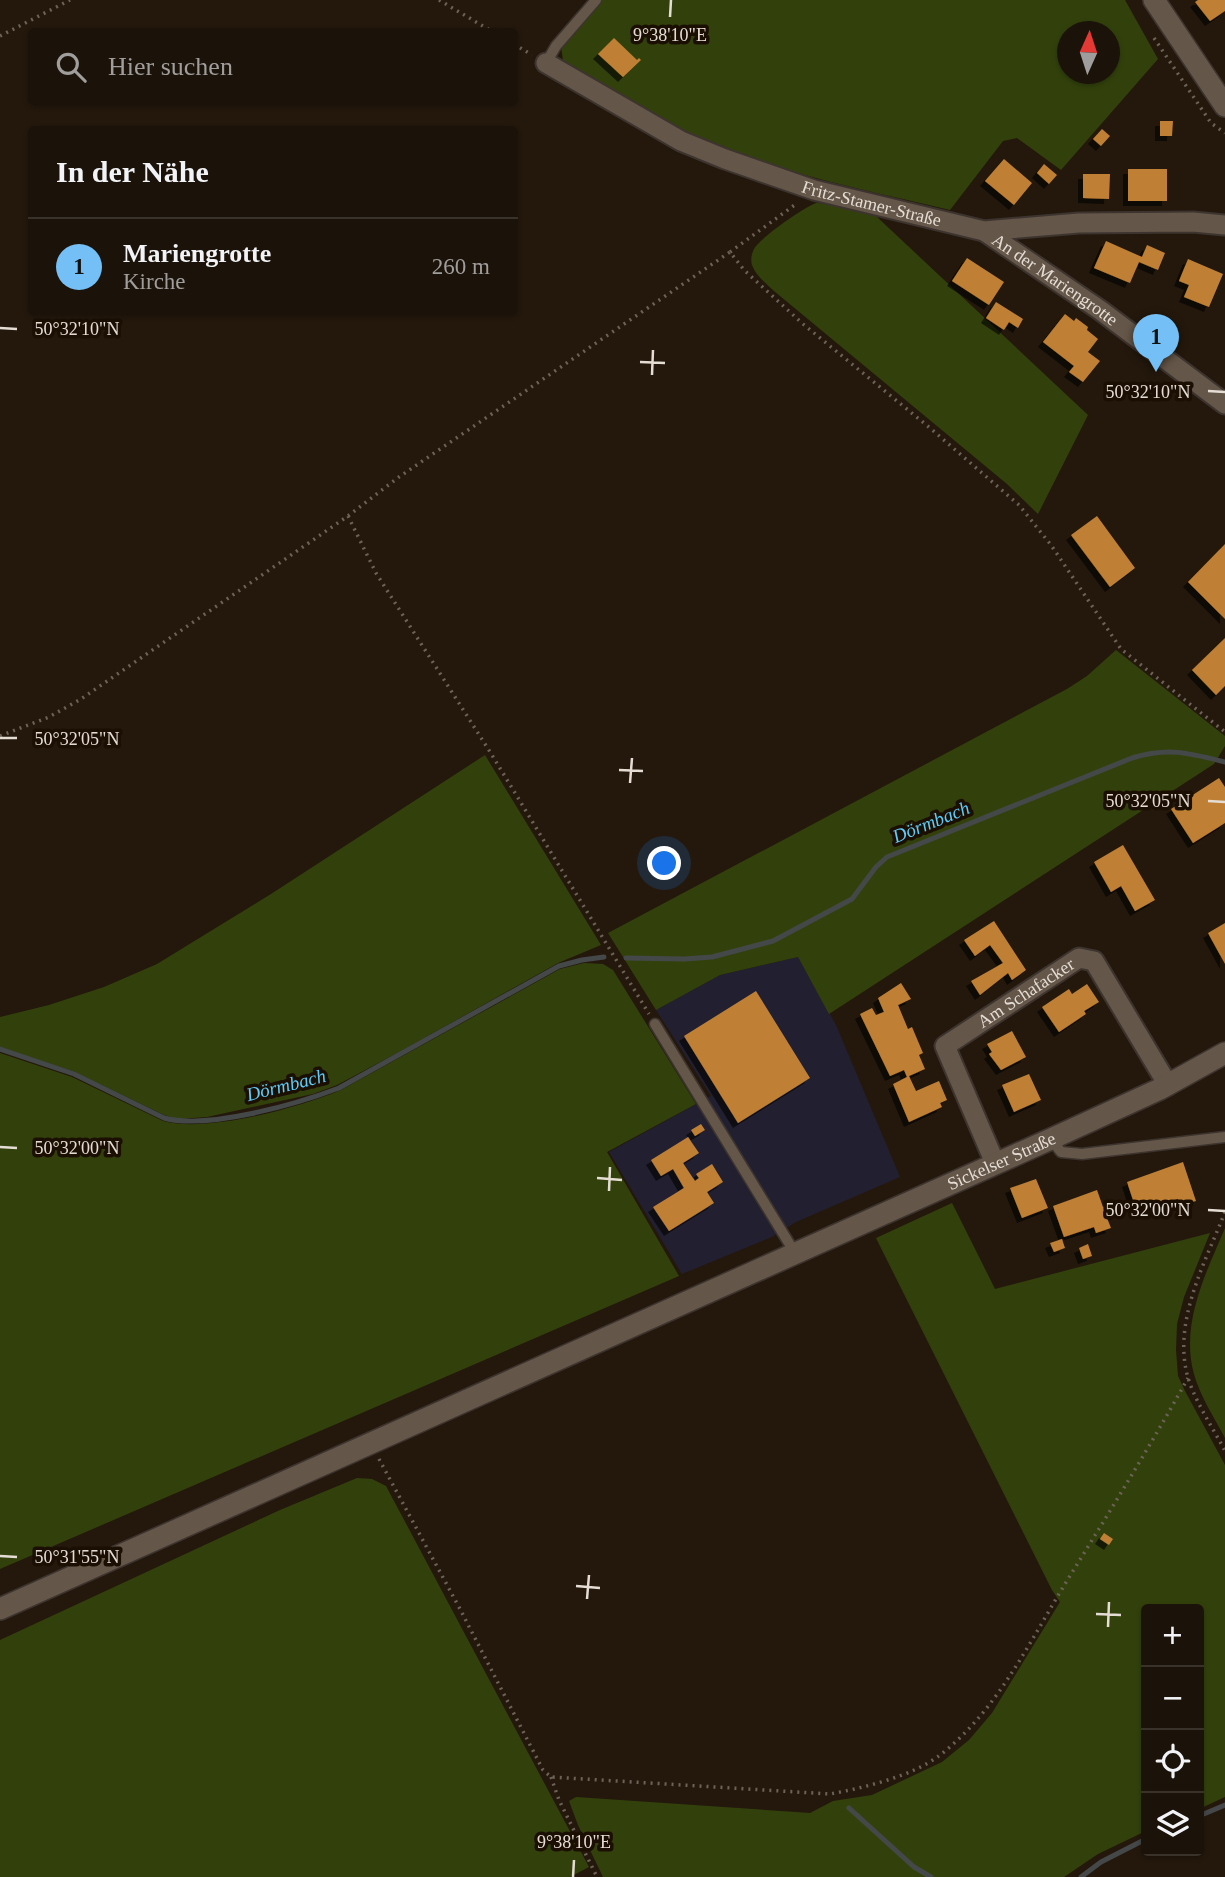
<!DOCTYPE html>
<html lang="de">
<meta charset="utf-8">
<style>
body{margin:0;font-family:"Times New Roman",serif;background:#241b12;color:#f1f3f6}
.controls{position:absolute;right:21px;bottom:21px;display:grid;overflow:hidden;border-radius:7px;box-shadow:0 2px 5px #0004}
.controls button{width:63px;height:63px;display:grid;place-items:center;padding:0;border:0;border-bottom:2px solid #39322a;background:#1b1209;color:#f1f3f6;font:35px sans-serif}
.compass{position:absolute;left:1057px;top:21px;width:63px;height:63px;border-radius:50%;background:#1b1209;box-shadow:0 2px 5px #0004;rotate:3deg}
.you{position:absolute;left:665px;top:864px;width:24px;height:24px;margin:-18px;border:5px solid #fff;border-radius:50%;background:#1a73e8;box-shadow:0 0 0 10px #1a73e833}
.badge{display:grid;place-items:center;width:46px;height:46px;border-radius:50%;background:#74c0f6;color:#111;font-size:23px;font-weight:700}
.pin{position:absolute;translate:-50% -58px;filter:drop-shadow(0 2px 4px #0008)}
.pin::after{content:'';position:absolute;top:37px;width:24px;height:21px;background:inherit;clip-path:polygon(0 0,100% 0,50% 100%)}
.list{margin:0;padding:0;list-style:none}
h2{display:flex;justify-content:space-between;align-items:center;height:91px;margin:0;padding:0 28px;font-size:30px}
h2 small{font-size:23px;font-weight:400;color:#a09e9c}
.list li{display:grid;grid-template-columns:46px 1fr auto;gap:21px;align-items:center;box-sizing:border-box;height:98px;padding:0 28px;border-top:2px solid #39322a}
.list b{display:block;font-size:26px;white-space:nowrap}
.list p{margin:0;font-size:23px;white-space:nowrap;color:#a09e9c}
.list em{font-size:23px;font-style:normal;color:#a09e9c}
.icon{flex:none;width:38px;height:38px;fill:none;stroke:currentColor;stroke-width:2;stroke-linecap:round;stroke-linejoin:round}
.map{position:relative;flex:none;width:1225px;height:1877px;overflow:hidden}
.search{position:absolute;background:#1b1209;box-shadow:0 2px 5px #0004;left:28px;top:28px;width:490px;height:77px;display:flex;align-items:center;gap:18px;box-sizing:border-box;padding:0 24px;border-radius:7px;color:#a09e9c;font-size:26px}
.panel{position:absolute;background:#1b1209;box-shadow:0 2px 5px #0004;left:28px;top:126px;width:490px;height:189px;border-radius:7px}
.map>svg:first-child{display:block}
.education{fill:#222030}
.green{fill:#32410c;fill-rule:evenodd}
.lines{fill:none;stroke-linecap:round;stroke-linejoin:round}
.stream{stroke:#454849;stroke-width:5}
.building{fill:#bf8035;filter:url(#shadow)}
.service-casing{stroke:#3d342f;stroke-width:13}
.minor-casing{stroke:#3d342f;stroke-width:23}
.tertiary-casing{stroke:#3d342f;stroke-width:24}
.secondary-casing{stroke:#3d342f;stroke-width:24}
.path{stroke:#6d6257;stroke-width:3.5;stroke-dasharray:2 5;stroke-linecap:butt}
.service{stroke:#645648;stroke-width:10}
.minor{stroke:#645648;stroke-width:19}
.tertiary{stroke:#645648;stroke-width:21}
.secondary{stroke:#645648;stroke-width:21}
.ticks{fill:none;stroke:#e5ddd4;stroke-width:2.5}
.labels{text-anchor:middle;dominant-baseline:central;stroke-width:7;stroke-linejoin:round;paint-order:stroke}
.street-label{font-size:18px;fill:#e5ddd4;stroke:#1b0f04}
.water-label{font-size:19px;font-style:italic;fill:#5fcdfa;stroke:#1b0f04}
.ticks-label{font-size:18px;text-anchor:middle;fill:#e5ddd4;stroke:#1b0f04;stroke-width:7;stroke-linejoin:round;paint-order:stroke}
</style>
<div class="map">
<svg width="1225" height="1877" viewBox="0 0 1225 1877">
<defs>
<filter id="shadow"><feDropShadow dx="-5" dy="5" stdDeviation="0" flood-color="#0009"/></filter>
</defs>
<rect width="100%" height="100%" fill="#24180c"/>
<path class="education" d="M798,957L836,1025L900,1177L796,1222L772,1237L682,1274L609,1152L711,1096L656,1010L720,975Z"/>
<path class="green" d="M602,0H1125L1158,59L1061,170L1017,138L1003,141L950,210C862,189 771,172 689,133C645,113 605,85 563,61L561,45ZM1068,32H1110V74H1068Z
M816,203C837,203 856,209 876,216L1088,415L1038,514L1007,484L774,291C766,283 756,276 752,265C750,259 752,250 757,245C769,232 800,210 816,203Z
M1116,650L1225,736V746L1214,764L829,1014L798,957L720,975L656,1010L608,933L1067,689L1087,676Z
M485,755L601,945L558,963L399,1052L337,1085L313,1094L207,1117L178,1119L164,1115L75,1072L0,1047V1017L49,1005L104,987L157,964L271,894Z
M584,963L603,964L613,970L696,1104L607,1152L679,1276L0,1569V1053L72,1077L163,1121C209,1133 297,1108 341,1090L560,969Z
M952,1203L995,1289L1210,1233L1184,1297L1177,1324L1176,1350L1178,1376L1185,1391L1225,1465V1797L1199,1809V1609H1146V1831L1098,1854L1064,1877H603L578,1825L569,1801L576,1797L810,1813L833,1801L872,1795L942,1762L969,1740L992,1713L1060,1602L1052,1590L876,1238Z
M1225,1228V1438C1214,1417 1200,1396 1194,1374C1180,1324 1206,1273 1225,1228Z
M357,1478L372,1479L386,1486L589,1867L570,1877H0V1640L280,1510Z"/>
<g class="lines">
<path class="stream" d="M626,958L684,959L712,957L773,941L852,899L876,867L887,857L1132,758C1168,747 1189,753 1225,762
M0,1049L74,1074L164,1118C207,1130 297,1104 339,1088L559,966L582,960L604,957
M849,1808L914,1867L931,1877
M1199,1816L1225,1805
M1081,1877L1101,1862L1146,1839"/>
</g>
<path class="building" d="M1198,0H1225V11L1210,21L1195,2Z
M614,38L637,60L639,58L641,60L623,77L598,54Z
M1160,121H1173L1172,136H1160Z
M1102,129L1110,136L1101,146L1093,139Z
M1004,159L1032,183L1014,205L985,181Z
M1044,164L1057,175L1049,184L1037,173Z
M1128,169H1167V201H1128Z
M1083,174H1110L1109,199L1083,198Z
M1106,241L1142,257L1147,245L1165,253L1158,270L1139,262L1130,283L1094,268Z
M967,258L1004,282L989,305L952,281Z
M1188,259L1223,274L1209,307L1184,297L1189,285L1179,281Z
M996,302L1023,319L1018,328L1009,322L1004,330L986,318Z
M1065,314L1074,321L1076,318L1088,327L1087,330L1098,339L1088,352L1100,361L1083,382L1069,372L1074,366L1043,342Z
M1097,516L1135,568L1110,587L1071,535Z
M1225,544V619L1188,582Z
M1225,638V686L1216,695L1192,670Z
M1219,778L1225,787V823L1193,843L1171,809Z
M1123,845L1155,900L1135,911L1121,886L1111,892L1094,862Z
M994,921L1026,970L1012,980L1008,973L980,995L971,981L1003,963L990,945L975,956L964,940Z
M1225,923V964L1208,933Z
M901,983L911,999L898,1005L908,1029L912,1027L923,1053L919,1055L925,1069L909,1076L916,1091L939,1081L947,1100L940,1103L942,1107L909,1122L893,1084L907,1077L904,1070L890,1076L860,1014L872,1008L876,1015L884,1012L878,998Z
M1087,984L1099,1002L1084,1011L1086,1014L1059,1032L1042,1007L1069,989L1072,994Z
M756,991L810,1078L738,1123L684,1036Z
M1012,1031L1026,1057L1001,1070L989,1054L992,1052L987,1044Z
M1029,1074L1041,1100L1014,1112L1002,1085Z
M701,1124L705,1130L695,1136L691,1130Z
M688,1137L699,1153L683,1163L695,1181L699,1178L696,1174L712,1164L723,1182L707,1192L714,1203L669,1231L653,1207L684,1188L673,1169L661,1176L651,1160Z
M1183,1162L1196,1201L1180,1206L1178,1199L1137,1212L1127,1182Z
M1036,1179L1048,1208L1022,1218L1010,1188Z
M1097,1190L1103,1207L1114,1203L1118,1214L1107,1218L1111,1228L1096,1233L1094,1227L1064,1237L1053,1206Z
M1062,1239L1065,1248L1054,1252L1050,1243Z
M1088,1244L1092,1256L1083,1259L1079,1248Z
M1104,1533L1113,1539L1109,1545L1100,1539Z"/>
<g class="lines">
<defs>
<path id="service" d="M546,63L556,46L596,0
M655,1024L795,1253
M1051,1139L1061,1152L1082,1154L1225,1137"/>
<g id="minor">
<path id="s1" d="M546,63L681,141L725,159L814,190L984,231L1079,223L1193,222L1225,225"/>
<path id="s2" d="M984,231L1100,310L1225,404"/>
<path id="s3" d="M995,1163L945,1046L1079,958L1094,961L1168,1085"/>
</g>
<path id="tertiary" d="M1154,0L1225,106"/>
<g id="secondary">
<path id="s4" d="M0,1609L1051,1139L1160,1089L1225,1053"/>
</g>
</defs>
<use href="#service" class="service-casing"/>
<use href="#minor" class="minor-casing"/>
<use href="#tertiary" class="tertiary-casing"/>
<use href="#secondary" class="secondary-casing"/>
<path class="path" d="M439,0L493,32
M0,36L70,0
M1154,38L1211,123L1225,133
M514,44L532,55
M730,252L796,204
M348,516L376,573L492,755L649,1014
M0,736L49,717L81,699L348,516L399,477L730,252L744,270L803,324L930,428L1019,505L1051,545L1121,649L1225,732
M1225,1212C1205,1263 1172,1322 1188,1378C1196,1403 1213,1428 1225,1451
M379,1459L460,1609L543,1770L551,1777L830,1794C863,1788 913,1776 940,1755C996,1712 1029,1643 1065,1584C1107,1516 1149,1448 1188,1378
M551,1777L559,1800L597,1877"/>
<use href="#service" class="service"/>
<use href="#minor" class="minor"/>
<use href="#tertiary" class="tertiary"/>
<use href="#secondary" class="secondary"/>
</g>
<path class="ticks" d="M670,17L671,0M0,328L17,329M640,362L665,363M652,375L653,350M1208,391L1225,392M0,738H17M619,770L643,771M630,783L632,758M1208,801L1225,802M0,1147L17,1148M597,1178L622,1180M609,1191L610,1167M1208,1210L1225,1211M0,1556L17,1557M576,1586L600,1588M587,1599L589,1575M1096,1614L1121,1615M1108,1627L1109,1602M573,1877L574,1860"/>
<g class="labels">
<g class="street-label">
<text stroke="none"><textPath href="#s1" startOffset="357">Fritz-Stamer-Straße</textPath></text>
<text stroke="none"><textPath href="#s2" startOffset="86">An der Mariengrotte</textPath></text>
<text stroke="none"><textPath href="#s3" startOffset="224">Am Schafacker</textPath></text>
<text stroke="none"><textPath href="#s4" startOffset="1097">Sickelser Straße</textPath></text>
</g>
<g class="water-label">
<text transform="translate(931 822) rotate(-22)">Dörmbach</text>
<text transform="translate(286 1085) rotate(-14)">Dörmbach</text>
</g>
</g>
<g class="ticks-label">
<text x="670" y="41">9°38'10"E</text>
<text x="77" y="335">50°32'10"N</text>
<text x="1148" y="398">50°32'10"N</text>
<text x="77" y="745">50°32'05"N</text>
<text x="1148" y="807">50°32'05"N</text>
<text x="77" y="1154">50°32'00"N</text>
<text x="1148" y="1216">50°32'00"N</text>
<text x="77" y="1563">50°31'55"N</text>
<text x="574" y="1848">9°38'10"E</text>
</g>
</svg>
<div class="controls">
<button>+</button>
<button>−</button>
<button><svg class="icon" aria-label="locate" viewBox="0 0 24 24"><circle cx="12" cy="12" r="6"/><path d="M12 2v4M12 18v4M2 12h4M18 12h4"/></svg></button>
<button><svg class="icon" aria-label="layers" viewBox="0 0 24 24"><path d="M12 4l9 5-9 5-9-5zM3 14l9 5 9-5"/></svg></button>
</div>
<svg class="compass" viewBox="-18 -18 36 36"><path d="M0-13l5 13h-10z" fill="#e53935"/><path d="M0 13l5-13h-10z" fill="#a09e9c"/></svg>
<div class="you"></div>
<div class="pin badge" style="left:1156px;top:372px">1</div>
<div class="search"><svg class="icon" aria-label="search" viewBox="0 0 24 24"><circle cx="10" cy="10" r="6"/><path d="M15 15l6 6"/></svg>Hier suchen</div>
<section class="panel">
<h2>In der Nähe<small></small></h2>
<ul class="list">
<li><span class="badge">1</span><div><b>Mariengrotte</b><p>Kirche</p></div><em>260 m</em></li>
</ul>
</section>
</div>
